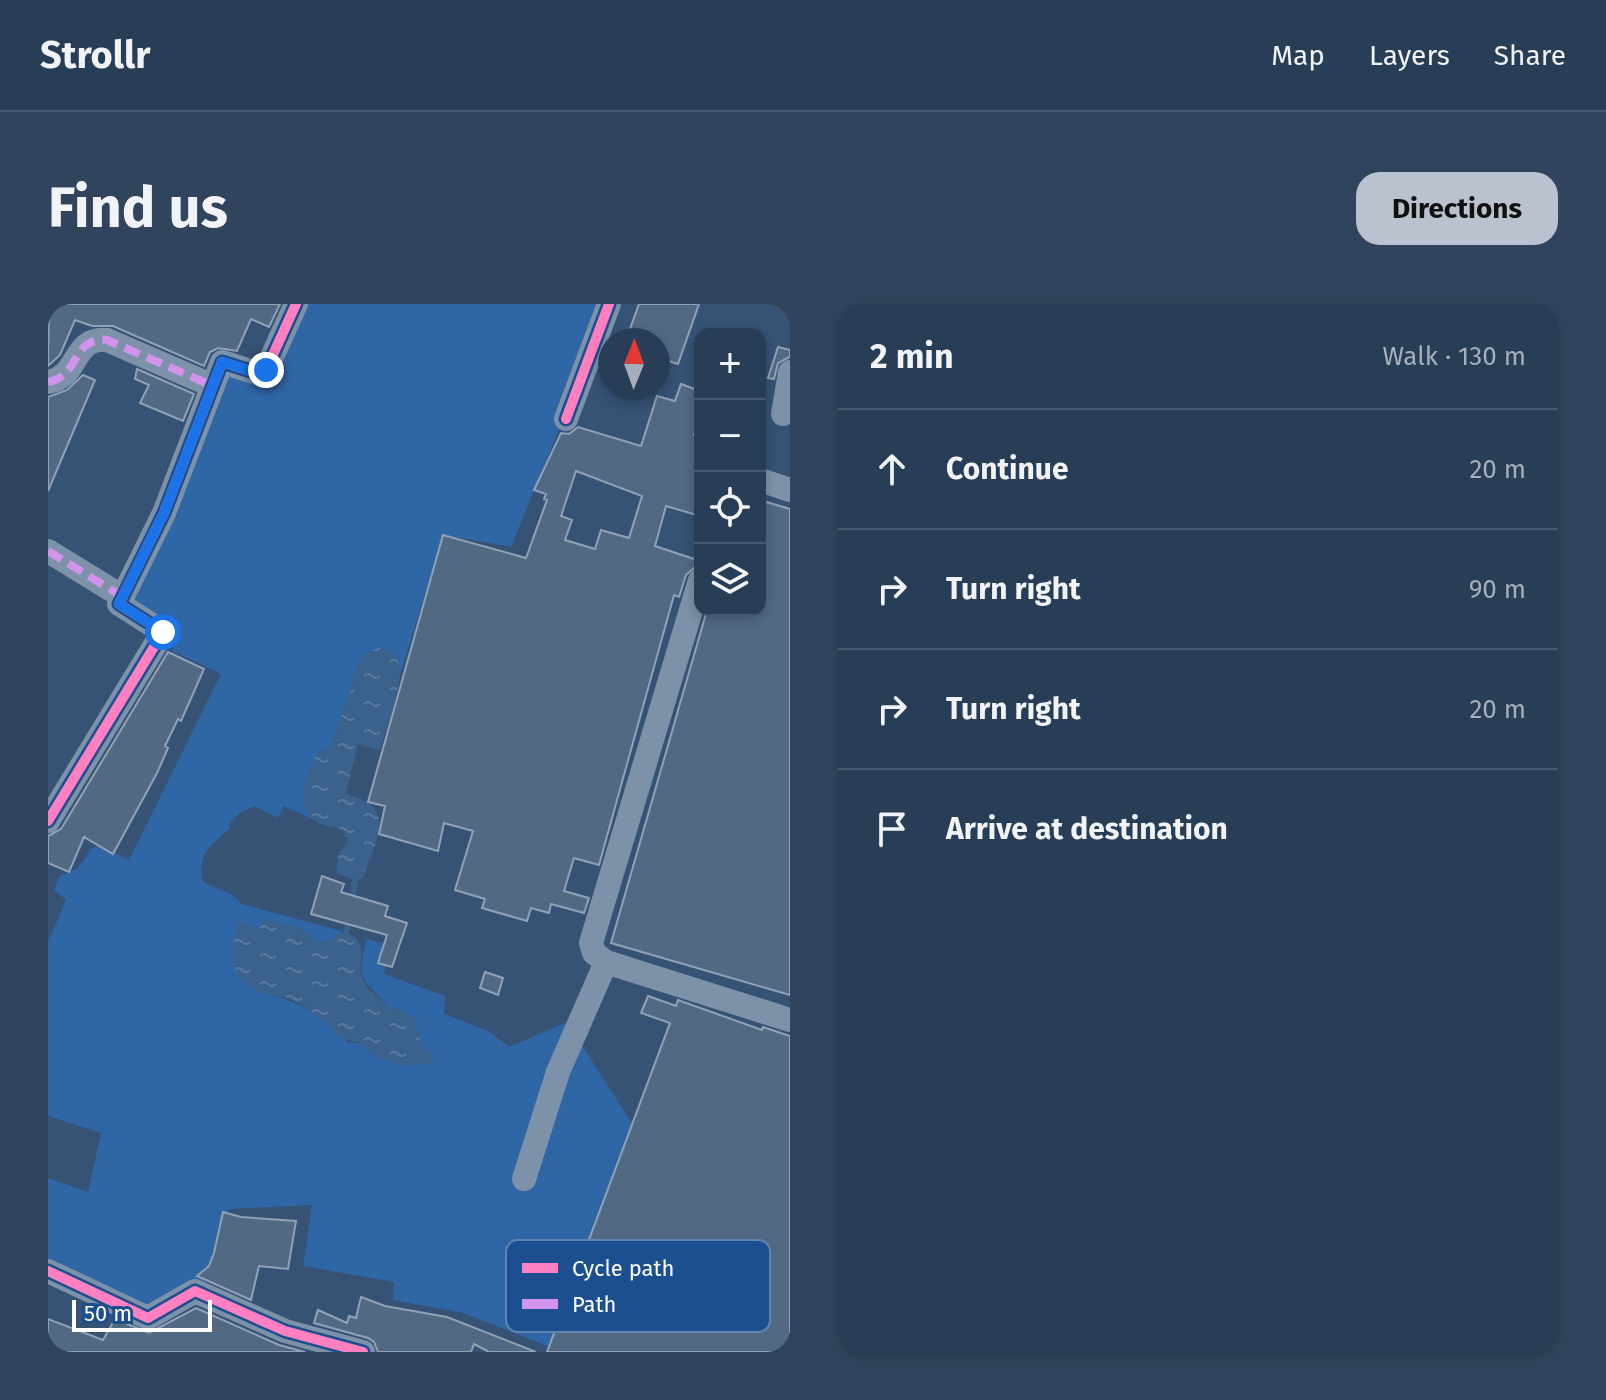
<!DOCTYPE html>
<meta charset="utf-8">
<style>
body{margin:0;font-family:"Fira Sans",sans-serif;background:#30455d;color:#f1f3f6}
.controls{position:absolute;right:24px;top:24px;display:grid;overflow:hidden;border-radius:16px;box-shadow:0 4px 12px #0003}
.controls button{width:72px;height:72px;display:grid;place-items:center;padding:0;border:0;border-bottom:2px solid #44576d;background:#283e57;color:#f1f3f6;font:40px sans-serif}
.compass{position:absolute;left:550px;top:24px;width:72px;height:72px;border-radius:50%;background:#283e57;box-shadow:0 4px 12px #0003;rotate:1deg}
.scale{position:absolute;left:24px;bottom:20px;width:140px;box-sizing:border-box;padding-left:8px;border:4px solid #fff;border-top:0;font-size:22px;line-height:28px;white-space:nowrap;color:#fff;-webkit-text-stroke:6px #1b4f8f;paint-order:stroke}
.stop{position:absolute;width:24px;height:24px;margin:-18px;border:6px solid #1a73e8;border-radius:50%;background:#fff}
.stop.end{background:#1a73e8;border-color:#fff;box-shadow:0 2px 8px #0008}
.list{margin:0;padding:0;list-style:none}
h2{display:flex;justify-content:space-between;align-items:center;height:104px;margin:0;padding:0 32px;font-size:34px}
h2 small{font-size:26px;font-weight:400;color:#a5aeba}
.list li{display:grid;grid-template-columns:52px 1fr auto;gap:24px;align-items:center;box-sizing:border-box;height:120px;padding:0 32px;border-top:2px solid #44576d}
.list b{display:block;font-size:30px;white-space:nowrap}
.list em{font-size:26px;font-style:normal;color:#a5aeba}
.icon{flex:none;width:44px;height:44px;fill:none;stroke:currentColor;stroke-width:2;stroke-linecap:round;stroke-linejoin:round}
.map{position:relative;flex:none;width:742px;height:1048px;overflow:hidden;border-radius:24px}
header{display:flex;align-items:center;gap:48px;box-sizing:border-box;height:112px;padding:0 40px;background:#283e57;border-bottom:2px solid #44576d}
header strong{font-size:38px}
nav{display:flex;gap:44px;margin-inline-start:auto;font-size:28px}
.intro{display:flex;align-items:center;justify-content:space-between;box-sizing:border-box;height:192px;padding:0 48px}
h1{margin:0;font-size:56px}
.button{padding:20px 36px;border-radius:24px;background:#b9c2ce;color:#111;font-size:28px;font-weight:700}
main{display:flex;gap:48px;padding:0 48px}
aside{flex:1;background:#283e57;border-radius:24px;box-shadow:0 4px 12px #0003}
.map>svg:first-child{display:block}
.grass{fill:#2f66a5}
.water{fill:url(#water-ripples)}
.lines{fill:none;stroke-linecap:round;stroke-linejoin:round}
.stream{stroke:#3b618d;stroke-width:6}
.building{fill:#526984;stroke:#92a2b6;stroke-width:2;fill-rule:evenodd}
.minor{stroke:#7d92a8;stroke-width:24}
.quiet{stroke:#d193ec;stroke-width:8;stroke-dasharray:16 8;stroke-linecap:butt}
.cycleway-casing{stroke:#1b4f8f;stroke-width:15}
.cycleway{stroke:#ff80c0;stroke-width:10}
.route{stroke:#1a73e8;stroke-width:10}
.key{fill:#1b4f8f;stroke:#5f84b1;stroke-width:2}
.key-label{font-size:22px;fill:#fff}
</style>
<header>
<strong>Strollr</strong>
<nav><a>Map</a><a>Layers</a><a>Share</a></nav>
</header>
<div class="intro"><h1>Find us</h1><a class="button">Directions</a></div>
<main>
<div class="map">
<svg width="742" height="1048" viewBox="0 0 742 1048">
<defs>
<pattern id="water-ripples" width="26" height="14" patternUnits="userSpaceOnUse" patternTransform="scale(2)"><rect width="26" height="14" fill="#3b618d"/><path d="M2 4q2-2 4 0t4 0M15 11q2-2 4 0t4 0" fill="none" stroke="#58799e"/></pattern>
</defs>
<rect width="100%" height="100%" fill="#365274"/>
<path class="grass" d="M254,0H562L463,243L395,231L351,374V356L308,363L303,385L281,445L270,448C258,471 251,495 268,517L236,502L230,514L206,502L191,509L182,519V524C162,543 149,549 155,578L185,591L194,600L301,629L293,628L281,638L270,639L253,624L205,685C236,695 272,703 290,733L294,732L300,738L313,739L325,751L357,761L385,752L376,743L355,706L342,705C316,671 308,685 318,635L341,641L336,670L397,692L396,710L440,727L461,743L519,718L585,821L505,1044L415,1009L345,996L346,978L255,962L264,901L181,905C165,935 170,974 143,999C135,1006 120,1011 109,1016L0,967V874L40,888L53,829L0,812V638L18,596L6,586L12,572L30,564L43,545L49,541L81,556L173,370L124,347L131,328L83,305L84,293L174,70L217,78Z"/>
<path class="water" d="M332,343C340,347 349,350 351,359C356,381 337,425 332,447L310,440L298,489C305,493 315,495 322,500C344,517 321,553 315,574L307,576L288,569L290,552L300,536C291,517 283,526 269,518C243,502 260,467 270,448L281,445L303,385L308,363L315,351Z
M218,616L253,624L270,639L281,638L293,628C328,633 304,664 318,682C325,690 335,696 342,705L354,706L367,715C369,731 374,741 386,752L383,758C365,765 343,760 326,751C321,748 317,741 312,739C304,736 301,738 294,732L290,733C280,717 254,699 236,693C226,690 214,691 205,685C179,670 181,642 190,618L209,624Z"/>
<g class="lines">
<path class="stream" d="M304,597L307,576
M298,629L301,615"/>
</g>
<path class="building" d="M1,0H232L221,23L203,15L189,47L170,44L162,48L156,62L65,22H44L27,16L12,51L0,62Z
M591,0H651L630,60L610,54V36H578Z
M730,43L742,46V53L730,59L726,75L720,74Z
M89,65L146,90L135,117L92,99L101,81L87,75Z
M35,71L47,76L0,187V93L19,86Z
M633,80L652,87V114L646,131L652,132V212L618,202L607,242L649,256L648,262L638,271L631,293L626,291L551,561L526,554L516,587L541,594L536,609L503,600L501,609L483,604L479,617L434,604L437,595L407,586L425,527L396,519L390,547L331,530L337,502L320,498L395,231L478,254L499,196L496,195L498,190L486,186L513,129L521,130L530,123L593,142L609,92L627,97ZM528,167L594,192L581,234L553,226L547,245L517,236L524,216L513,212Z
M712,196L742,205V691L563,639L659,306H712Z
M120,348L156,365L133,417L130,415L117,442L120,444L109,469L65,550L36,533L21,568L0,559V532L13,525Z
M274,572L296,580L293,588L340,602L337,612L359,619L344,663L330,659L339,631L263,610Z
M437,668L455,674L450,691L432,684Z
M600,692L628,702L630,696L714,726L715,723L742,732V1048H499L622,719L593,709Z
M175,908L193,913L248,917L240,965L211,962L203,996L149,972L161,962L166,949Z
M313,993L337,1002L399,1013L488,1048H441L426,1040L423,1048H330L326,1038L320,1034L266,1019L270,1006L299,1019L301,1012L308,1014Z
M148,1004L231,1041L257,1048H0V1015L55,1036L67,1015L101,1029Z"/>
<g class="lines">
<path class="minor" d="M0,78C33,72 23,33 59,36L165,82
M735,110L742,68
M518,115L561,0
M712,176L742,186
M0,247L75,293
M652,276L543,639L546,649L558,658L742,716
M0,517L115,328L71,300L116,209L174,58L212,70L218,66L248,0
M476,875L510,768L558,658
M0,967L100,1014L147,987L237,1027L315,1048"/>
<path class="quiet" d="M0,78C33,72 23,33 59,36L165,82
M0,247L75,293"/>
<defs>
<path id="cycleway" d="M518,115L561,0
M0,517L115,328L71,300L116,209L174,58L212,70L218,66L248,0
M0,967L100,1014L147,987L237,1027L315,1048"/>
</defs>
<use href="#cycleway" class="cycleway-casing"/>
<use href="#cycleway" class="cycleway"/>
</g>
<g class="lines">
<path class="route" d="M115,328L71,300L116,209L174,58L212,70L218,66"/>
</g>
<rect x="458" y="936" width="264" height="92" rx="12" class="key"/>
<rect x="474" y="959" width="36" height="10" fill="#ff80c0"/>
<rect x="474" y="995" width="36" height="10" fill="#d193ec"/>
<g class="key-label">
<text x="524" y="972">Cycle path</text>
<text x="524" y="1008">Path</text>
</g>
</svg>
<div class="controls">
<button>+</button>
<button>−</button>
<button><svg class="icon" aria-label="locate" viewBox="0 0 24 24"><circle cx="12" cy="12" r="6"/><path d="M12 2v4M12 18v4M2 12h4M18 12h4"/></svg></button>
<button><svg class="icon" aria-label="layers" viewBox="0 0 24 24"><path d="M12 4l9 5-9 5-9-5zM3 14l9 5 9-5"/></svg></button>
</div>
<svg class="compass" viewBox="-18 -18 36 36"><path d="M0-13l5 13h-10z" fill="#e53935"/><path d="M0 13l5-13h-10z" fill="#a5aeba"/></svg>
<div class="scale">50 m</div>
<div class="stop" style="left:115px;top:328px"></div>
<div class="stop end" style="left:218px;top:66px"></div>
</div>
<aside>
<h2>2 min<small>Walk · 130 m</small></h2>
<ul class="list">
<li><svg class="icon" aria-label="ahead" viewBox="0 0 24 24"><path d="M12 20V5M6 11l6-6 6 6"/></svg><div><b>Continue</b></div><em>20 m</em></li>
<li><svg class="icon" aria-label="right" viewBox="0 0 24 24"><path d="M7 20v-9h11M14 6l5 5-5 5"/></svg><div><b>Turn right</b></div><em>90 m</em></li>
<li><svg class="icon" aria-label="right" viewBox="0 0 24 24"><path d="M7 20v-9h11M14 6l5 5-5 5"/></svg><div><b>Turn right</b></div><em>20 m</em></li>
<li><svg class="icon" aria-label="arrive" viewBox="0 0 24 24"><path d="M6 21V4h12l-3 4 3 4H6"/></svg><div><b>Arrive at destination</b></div></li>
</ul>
</aside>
</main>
